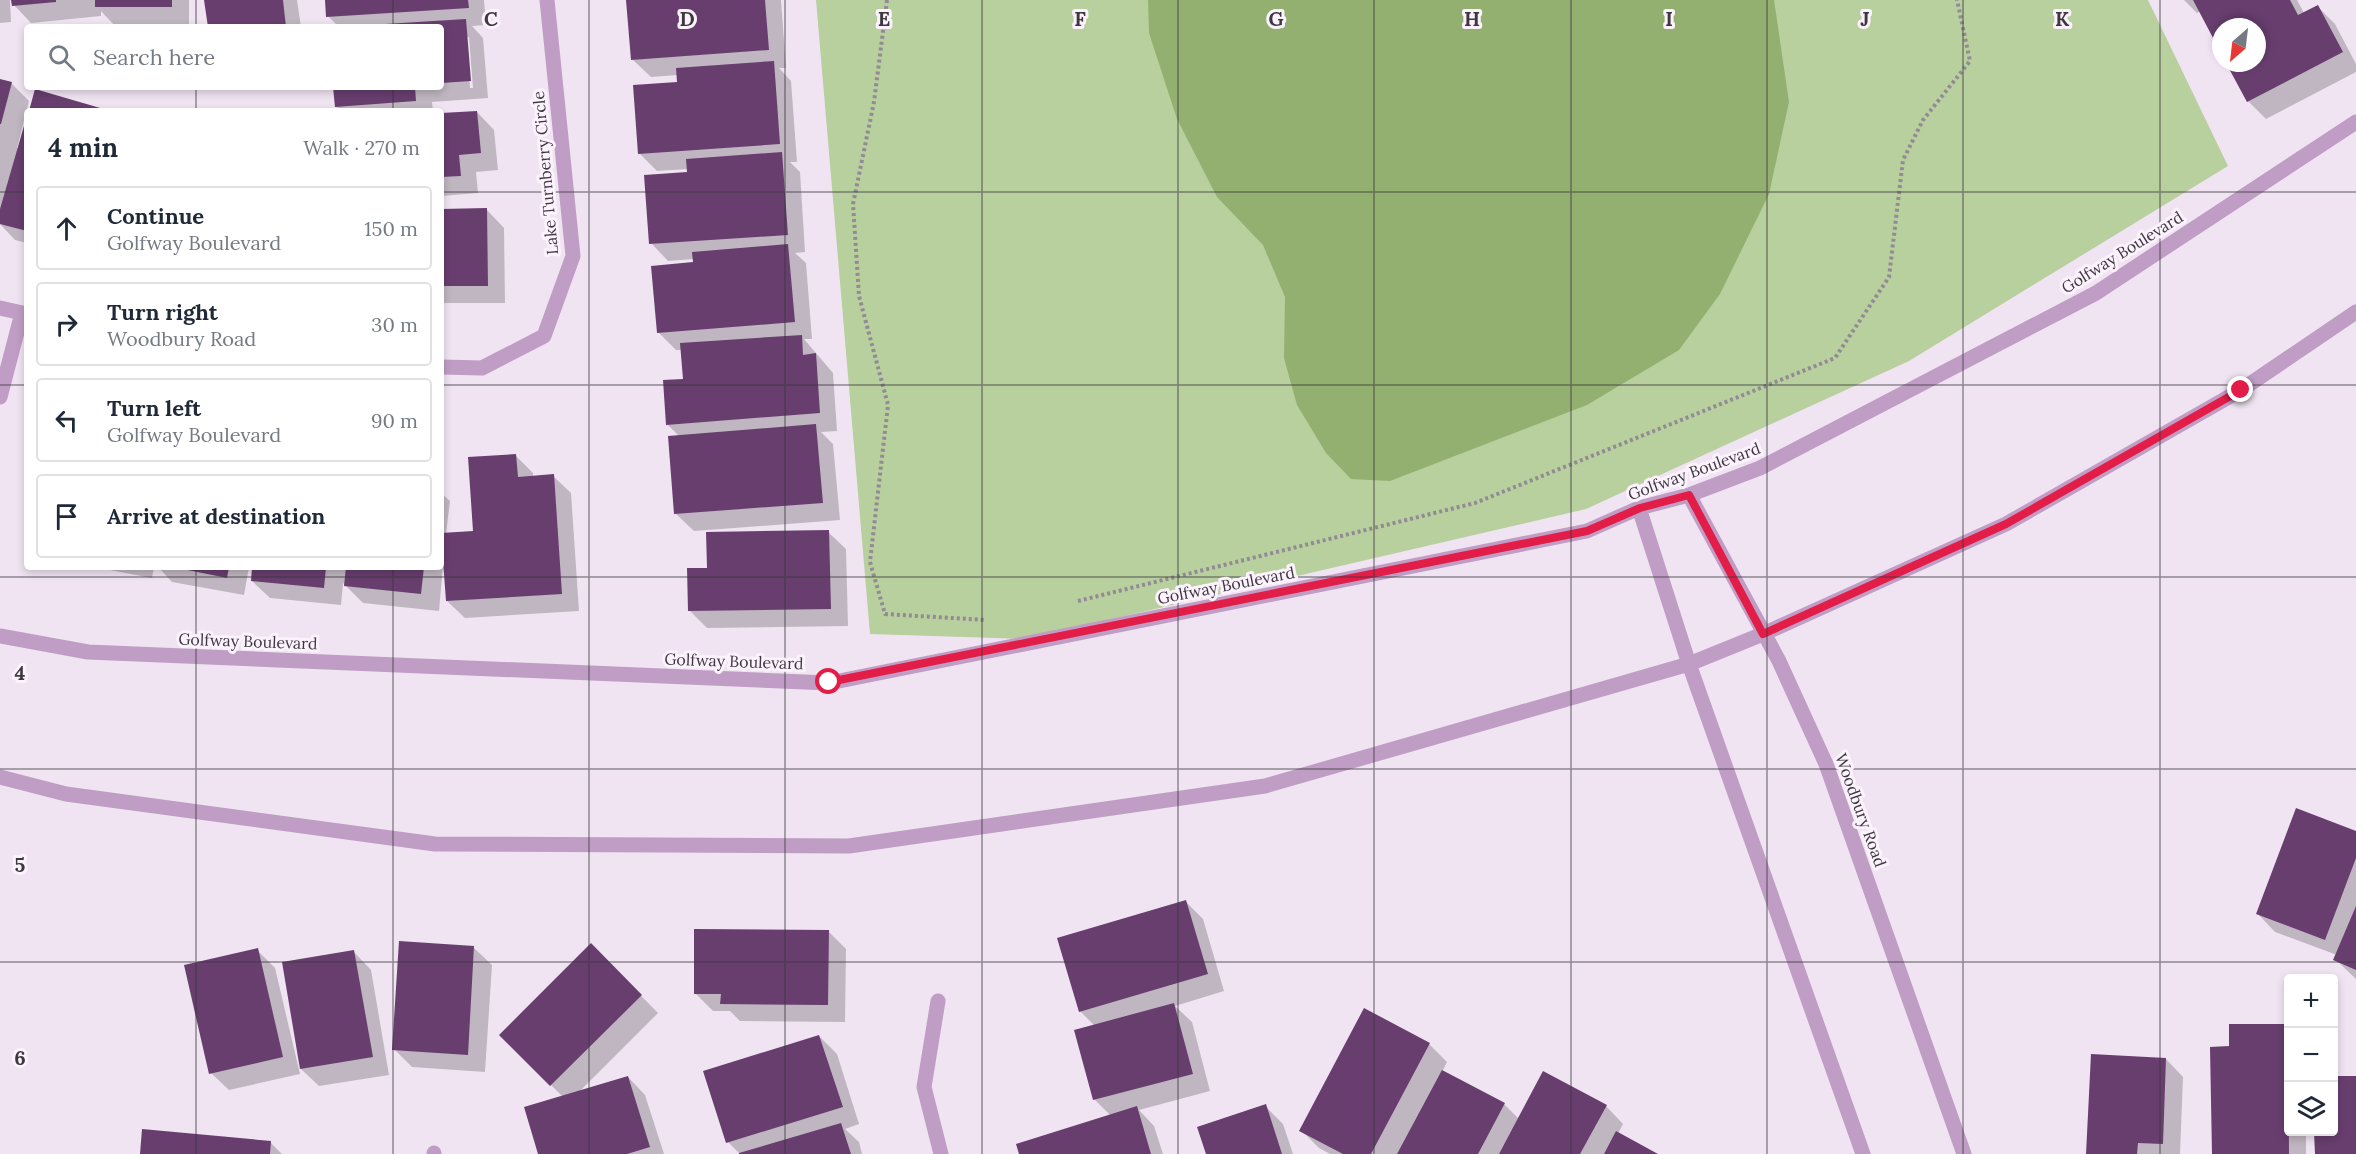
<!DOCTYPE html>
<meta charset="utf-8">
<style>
body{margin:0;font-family:Lora,serif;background:#f6f6f7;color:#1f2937}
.controls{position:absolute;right:18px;bottom:18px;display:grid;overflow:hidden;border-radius:6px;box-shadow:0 3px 9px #0003}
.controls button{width:54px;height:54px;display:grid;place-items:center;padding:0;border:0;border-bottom:2px solid #e0e1e3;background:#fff;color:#1f2937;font:30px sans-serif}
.compass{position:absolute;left:2212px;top:18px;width:54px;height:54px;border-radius:50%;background:#fff;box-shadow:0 3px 9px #0003;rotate:208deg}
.stop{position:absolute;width:18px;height:18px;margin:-14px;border:4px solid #e11d48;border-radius:50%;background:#fff}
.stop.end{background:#e11d48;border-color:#fff;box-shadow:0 2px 6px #0008}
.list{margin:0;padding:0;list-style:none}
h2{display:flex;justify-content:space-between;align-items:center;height:78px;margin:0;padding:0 24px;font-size:26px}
h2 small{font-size:20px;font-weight:400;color:#747a83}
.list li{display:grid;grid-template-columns:39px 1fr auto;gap:18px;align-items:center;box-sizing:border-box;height:84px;margin:0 12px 12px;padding:0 12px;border:2px solid #e0e1e3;border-radius:6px}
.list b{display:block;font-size:22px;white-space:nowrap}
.list p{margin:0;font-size:20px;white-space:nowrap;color:#747a83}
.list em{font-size:20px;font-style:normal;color:#747a83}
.icon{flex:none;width:33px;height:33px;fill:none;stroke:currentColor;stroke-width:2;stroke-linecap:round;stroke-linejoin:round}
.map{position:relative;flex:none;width:2356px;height:1154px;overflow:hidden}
.search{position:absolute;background:#fff;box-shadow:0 3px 9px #0003;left:24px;top:24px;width:420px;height:66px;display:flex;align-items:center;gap:15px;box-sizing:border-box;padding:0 21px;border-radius:6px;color:#747a83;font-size:22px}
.panel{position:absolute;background:#fff;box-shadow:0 3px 9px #0003;left:24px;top:108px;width:420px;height:462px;border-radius:6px}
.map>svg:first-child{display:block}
.green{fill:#b8cf9e}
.water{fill:#93b070}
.shadow{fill:#0003;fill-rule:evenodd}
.building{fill:#683e6f}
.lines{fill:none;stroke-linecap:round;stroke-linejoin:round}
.path{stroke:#938b94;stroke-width:4;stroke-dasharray:3 3;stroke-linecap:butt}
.minor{stroke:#c09dc5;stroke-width:15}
.route{stroke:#e11d48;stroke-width:8}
.grid{fill:none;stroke:#3d383e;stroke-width:1.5;stroke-opacity:0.55}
.labels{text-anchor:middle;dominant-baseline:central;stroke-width:6;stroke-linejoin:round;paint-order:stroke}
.street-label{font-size:16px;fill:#3d383e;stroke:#fcf2fd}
.grid-label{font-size:20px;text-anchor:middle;font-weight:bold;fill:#3d383e;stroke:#fcf2fd;stroke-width:6;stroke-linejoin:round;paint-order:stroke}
</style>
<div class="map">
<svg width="2356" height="1154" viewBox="0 0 2356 1154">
<rect width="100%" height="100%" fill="#f0e4f2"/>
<path class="green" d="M816,0H2148L2228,166L1909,361L1586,509L1026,639L870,634Z"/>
<path class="water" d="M1148,0H1774L1789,102L1769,194L1720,294L1679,350L1587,405L1390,481L1351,479L1326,453L1297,405L1284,358L1285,297L1263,245L1217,197L1177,119L1149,33Z"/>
<path class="shadow" d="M0,0H10L11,22L0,23Z
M13,0H189V24L114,25L101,11V16L31,23L14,5Z
M205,0H297L301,27H209Z
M327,0H484L486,25L472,26L483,38L488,98L432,102L433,111H341L336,106L335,87H441V27H339L328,16ZM466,37H469L473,88H470Z
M628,0H781L786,68H779L791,81L797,162H790L800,172L805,252L795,253L806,263L812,339H804L833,373L837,431L821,432L833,444L840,520L694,531L676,514L680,437L667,424L685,380L682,350H676L658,332L694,263V259L668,261L651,243L688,173V169L657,171L639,153L679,84L678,75L651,77L633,60Z
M2184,0H2297L2304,13L2317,6L2335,24L2356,64V72L2266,119L2248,101L2228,63H2257V27H2221V49L2201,11L2197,13Z
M0,80L11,83L29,101L17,148L19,149L27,122V243L15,240L0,224Z
M477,112L494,130L498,170L476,172L478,193L441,196V115Z
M441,210H487L504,228L505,303H441Z
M515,455L533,473V477L553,476L571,493L579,611L465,618L447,601L445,565H443L439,611L363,603L343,583L341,605L270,598L252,581L253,567H441V493L450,501L446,534L475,532Z
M828,532L846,549L848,626L707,628L689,610L709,569Z
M94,567H154L152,578Z
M158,567H249L244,595L172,582Z
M2356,832V979L2335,959L2337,955L2275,932L2258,914Z
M1185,901L1203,919L1224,991L1175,1006L1192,1022L1210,1091L1139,1110L1154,1126L1163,1154H1021L1111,1116L1095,1100L1076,1031L1095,1026L1080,1011Z
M828,931L846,949L845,1022L740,1021L730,1011H713L695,993Z
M591,945L658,1013L579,1092L628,1077L645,1095L664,1154H540L563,1097L501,1035Z
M474,948L492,965L485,1072L412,1067L394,1049Z
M257,950L275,968L300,1074L229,1090L211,1073Z
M354,952L371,970L389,1075L319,1086L301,1069Z
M2287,1025L2288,1132H2306V1154H2213L2231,1048Z
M819,1036L837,1054L859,1124L845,1129L859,1142L862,1154H740L728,1142Z
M1429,1044L1447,1062L1442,1072L1504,1104L1519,1119L1606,1106L1623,1124L1618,1134L1655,1154H1330L1319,1148L1301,1130Z
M2166,1059L2183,1077L2180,1154H2088Z
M2334,1077H2356V1154H2316V1132H2334Z
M1265,1106L1283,1124L1293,1154H1208Z
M270,1142L282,1154H141Z"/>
<path class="building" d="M11,0H56V2L12,6Z
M95,0H172V7H95Z
M204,0H283L286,27H208Z
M325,0H468L469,8L326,17Z
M626,0H765L769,50L631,60Z
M2193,0H2290L2298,15L2318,5L2343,52L2247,102L2226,63H2257V27H2221V53Z
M466,19L471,81L441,83V27H369V25Z
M774,61L780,144L638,154L633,85L677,82L676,68Z
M0,79L12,82L1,124H0Z
M333,87H415L416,101L335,107Z
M35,89L107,110V111H29Z
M477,111L481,153L459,155L461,176L441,177V113Z
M26,119H27V231L0,224V209Z
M782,152L788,235L649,244L644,175L687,172L686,159Z
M487,208L488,286H441V209Z
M788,244L795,322L657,333L651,266L693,262L692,252Z
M802,335L803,355L816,353L820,413L666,425L663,380L683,379L680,343Z
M816,424L823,503L674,514L668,436Z
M516,454L518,477L554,474L562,594L446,601L441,533L473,531L468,457Z
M829,530L831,609L688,611L687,568H707L706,532Z
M173,567H229L227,578Z
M252,567H326L324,588L251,581Z
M346,567H424L421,594L344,586Z
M2296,808L2356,831V858L2325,940L2256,914Z
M1186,900L1208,974L1079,1012L1057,938Z
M2356,906V970L2333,960Z
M694,929L829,930L828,1005L720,1004L721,994H694Z
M399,941L474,946L468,1055L392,1050Z
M591,943L642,995L550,1086L499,1035Z
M258,948L283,1057L209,1074L184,965Z
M354,950L373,1057L300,1069L282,962Z
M1174,1003L1193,1074L1093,1100L1074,1030Z
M1364,1008L1430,1043L1371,1154H1343L1299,1131Z
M2229,1024H2288L2289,1154H2212L2210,1047L2229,1046Z
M819,1035L843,1107L726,1143L703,1071Z
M2091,1054L2166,1058L2163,1144L2138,1143L2137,1154H2086Z
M1442,1070L1505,1103L1478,1154H1397Z
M1543,1071L1607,1105L1580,1154H1499Z
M628,1076L650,1147L627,1154H538L524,1107Z
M2334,1076H2356V1154H2315L2314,1132H2334Z
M1266,1104L1282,1154H1206L1197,1127Z
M1137,1106L1151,1154H1019L1016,1144Z
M841,1123L851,1154H739V1153Z
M142,1129L271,1141L270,1154H140Z
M1616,1131L1658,1154H1604Z"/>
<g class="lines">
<path class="path" d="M887,0L874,102L853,204L859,296L888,405L870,562L885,614L986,620
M1078,601L1475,503L1835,358L1889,277L1903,160L1923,120L1970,61L1957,0"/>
<path class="minor" d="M0,308L27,314
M441,367L482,368L544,336L573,256L547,0
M0,397L22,313
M1689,495L1779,661L1826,764L1964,1154
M1639,508L1689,664L1863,1154
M0,636L88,652L829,683L1587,531L1639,508L1689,495L1760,468L2096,293L2356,122
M0,777L66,794L435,844L849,846L1265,786L1689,664L1763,634L2006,524L2241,390L2356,312
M938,1001L924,1087L941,1154
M434,1153V1154"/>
</g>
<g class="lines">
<path class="route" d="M829,682L1587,531L1640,508L1689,495L1763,634L2006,524L2241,390"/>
</g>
<path class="grid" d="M196,0V27M393,0V27M589,0V1154M785,0V1154M982,0V1154M1178,0V1154M1374,0V1154M1571,0V1154M1767,0V1154M1963,0V1154M2160,0V1154M196,87V111M393,87V111M0,192H27M441,192H2356M0,385H27M441,385H2356M196,567V1154M393,567V1154M0,577H2356M0,769H2356M0,962H2356"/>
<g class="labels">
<g class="street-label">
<text transform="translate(545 173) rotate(-95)">Lake Turnberry Circle</text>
<text transform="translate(2122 252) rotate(-32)">Golfway Boulevard</text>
<text transform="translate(1694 471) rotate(-20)">Golfway Boulevard</text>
<text transform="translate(1226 585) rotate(-11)">Golfway Boulevard</text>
<text transform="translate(248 641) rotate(2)">Golfway Boulevard</text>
<text transform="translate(734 661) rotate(2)">Golfway Boulevard</text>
<text transform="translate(1861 810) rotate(70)">Woodbury Road</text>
</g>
</g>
<g class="grid-label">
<text x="491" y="26">C</text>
<text x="687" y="26">D</text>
<text x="884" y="26">E</text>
<text x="1080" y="26">F</text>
<text x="1276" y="26">G</text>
<text x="1472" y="26">H</text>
<text x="1669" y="26">I</text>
<text x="1865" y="26">J</text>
<text x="2062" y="26">K</text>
<text x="20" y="680">4</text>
<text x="20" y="872">5</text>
<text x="20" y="1065">6</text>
</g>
</svg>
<div class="controls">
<button>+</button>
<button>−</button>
<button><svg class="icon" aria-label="layers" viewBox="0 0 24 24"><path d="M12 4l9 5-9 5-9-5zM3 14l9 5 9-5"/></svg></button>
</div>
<svg class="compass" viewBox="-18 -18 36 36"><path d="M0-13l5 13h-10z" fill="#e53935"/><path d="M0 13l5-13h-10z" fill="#747a83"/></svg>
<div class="stop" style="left:829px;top:682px"></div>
<div class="stop end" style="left:2241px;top:390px"></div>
<div class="search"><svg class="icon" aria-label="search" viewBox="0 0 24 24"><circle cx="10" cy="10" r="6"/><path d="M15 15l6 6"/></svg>Search here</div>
<section class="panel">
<h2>4 min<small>Walk · 270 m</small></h2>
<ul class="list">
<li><svg class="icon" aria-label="ahead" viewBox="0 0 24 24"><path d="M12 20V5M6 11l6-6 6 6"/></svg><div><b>Continue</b><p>Golfway Boulevard</p></div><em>150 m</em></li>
<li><svg class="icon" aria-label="right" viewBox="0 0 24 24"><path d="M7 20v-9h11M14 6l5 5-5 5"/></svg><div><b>Turn right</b><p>Woodbury Road</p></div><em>30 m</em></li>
<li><svg class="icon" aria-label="left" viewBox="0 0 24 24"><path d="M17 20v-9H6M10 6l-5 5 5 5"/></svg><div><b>Turn left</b><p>Golfway Boulevard</p></div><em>90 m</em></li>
<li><svg class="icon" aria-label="arrive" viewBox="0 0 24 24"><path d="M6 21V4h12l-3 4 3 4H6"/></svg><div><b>Arrive at destination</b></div></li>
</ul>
</section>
</div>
